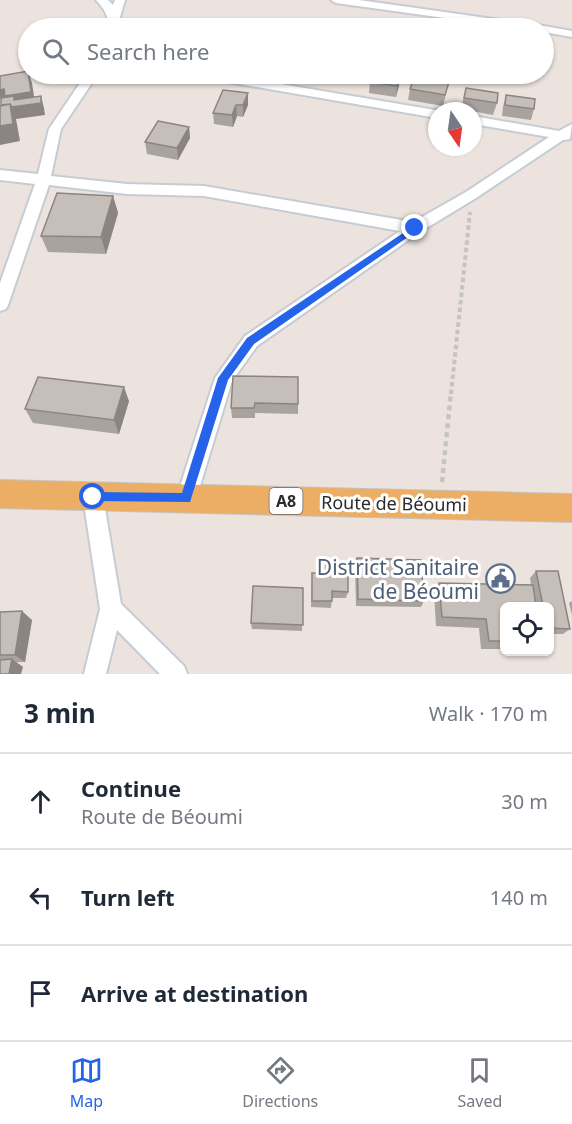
<!DOCTYPE html>
<meta charset="utf-8">
<style>
body{margin:0;font-family:"Noto Sans",sans-serif;background:#f2f2f3;color:#1f2937}
.controls{position:absolute;right:18px;bottom:18px;display:grid;overflow:hidden;border-radius:9px;box-shadow:0 2px 4px #0004}
.controls button{width:54px;height:54px;display:grid;place-items:center;padding:0;border:0;border-bottom:2px solid #e0e1e3;background:#fff;color:#1f2937;font:30px sans-serif}
.compass{position:absolute;left:428px;top:102px;width:54px;height:54px;border-radius:50%;background:#fff;box-shadow:0 2px 4px #0004;rotate:167deg}
.stop{position:absolute;width:18px;height:18px;margin:-14px;border:4px solid #2563eb;border-radius:50%;background:#fff}
.stop.end{background:#2563eb;border-color:#fff;box-shadow:0 2px 6px #0008}
.list{margin:0;padding:0;list-style:none}
h2{display:flex;justify-content:space-between;align-items:center;height:78px;margin:0;padding:0 24px;font-size:26px}
h2 small{font-size:20px;font-weight:400;color:#747a83}
.list li{display:grid;grid-template-columns:39px 1fr auto;gap:18px;align-items:center;box-sizing:border-box;height:96px;padding:0 24px;border-top:2px solid #e0e1e3}
.list b{display:block;font-size:22px;white-space:nowrap}
.list p{margin:0;font-size:20px;white-space:nowrap;color:#747a83}
.list em{font-size:20px;font-style:normal;color:#747a83}
.icon{flex:none;width:33px;height:33px;fill:none;stroke:currentColor;stroke-width:2;stroke-linecap:round;stroke-linejoin:round}
.map{position:relative;flex:none;width:572px;height:674px;overflow:hidden}
.search{position:absolute;background:#fff;box-shadow:0 2px 4px #0004;left:18px;right:18px;top:18px;height:66px;display:flex;align-items:center;gap:15px;box-sizing:border-box;padding:0 21px;border-radius:33px;color:#747a83;font-size:22px}
.sheet{height:366px;background:#fff}
nav{display:flex;justify-content:space-around;align-items:center;box-sizing:border-box;height:84px;border-top:2px solid #e0e1e3;background:#fff;font-size:16px;color:#747a83}
nav a{display:grid;justify-items:center;gap:3px}
nav .on{color:#2563eb}
.map>svg:first-child{display:block}
.lines{fill:none;stroke-linecap:round;stroke-linejoin:round}
.street-casing{stroke:#c6ccd4;stroke-width:4}
.primary-casing{stroke:#c4c4c4;stroke-width:2}
.path-far1{stroke:#c4c4c4;stroke-width:4;stroke-dasharray:4.5 3;stroke-linecap:butt}
.path{stroke:#c4c4c4;stroke-width:4.5;stroke-dasharray:5 4;stroke-linecap:butt}
.street{fill:#fff;fill-rule:evenodd}
.primary{fill:#ebae64;fill-rule:evenodd}
.wall{fill:#a9a39f}
.shaded-wall{fill:#8a8582}
.building{fill:#c5beb9;stroke:#8a8582;stroke-width:1.5}
.route{fill:#2563eb}
.labels{text-anchor:middle;dominant-baseline:central;stroke-width:6;stroke-linejoin:round;paint-order:stroke}
.shield{fill:#fff;stroke:#6b6b6b;stroke-width:1.5}
.shield-label{font-size:16px;font-weight:bold;fill:#2b2b2b}
.street-label{font-size:18px;fill:#2b2b2b;stroke:#fff}
.near-service-label{font-size:21px;fill:#4e5e75;stroke:#fff;text-anchor:end}
</style>
<div class="map">
<svg width="572" height="674" viewBox="0 0 572 674">
<rect width="100%" height="100%" fill="#ece3de"/>
<g class="lines">
<defs>
<path id="street" d="M96,0H108L113,5L115,0H125L120,17L119,28H109C108,15 105,10 96,0Z
M331,0H359L544,26L572,31V37L544,32V28H517L336,3Z
M86,74H98L61,129L51,176L127,184L204,186L413,222L466,192L549,137L473,124V116L559,131L572,124L570,139L563,140L476,198L420,232L257,346L232,381L196,499L193,505L186,508L179,505L176,499L215,378L245,336L400,231L204,196L127,194L49,185L8,305L6,309L0,311V283L35,184L0,180V170L38,174L49,129Z
M198,74H222L441,111H437V118L204,78Z
M93,488L100,491L103,497L121,604L184,666L187,674H160L117,630L106,674H84L100,609L83,497L86,491Z"/>
<path id="primary" d="M0,480L572,494V522L0,508Z"/>
</defs>
<use href="#street" class="street-casing"/>
<use href="#primary" class="primary-casing"/>
<path class="path-far1" d="M451,394L470,212"/>
<path class="path" d="M442,482L451,392"/>
<use href="#street" class="street"/>
<use href="#primary" class="primary"/>
</g>
<path class="wall" d="M279,74H315L310,84L279,78Z
M400,74L396,97L369,93L370,82Z
M466,88L497,103L493,115L461,109Z
M410,89L446,94L443,106L408,100Z
M223,90L248,105L243,117L237,116L233,127L214,124L213,113Z
M506,95L534,109L531,120L502,116L503,107Z
M189,127L190,138L178,160L147,154L145,142Z
M113,196L118,213L106,254L48,252L41,236Z
M298,377V414L255,413V418H232L231,408Z
M129,401L119,434L33,423L25,409Z
M357,558L424,601L421,607L356,606L355,566Z
M326,561L348,592L346,598H332L331,608L311,607L312,573H325Z
M536,571L570,629L563,634H549V606H504V649H481L479,628L436,626L434,593L439,583L531,585L530,578Z
M303,588L302,631L252,629L251,623Z
M572,601V615L569,603Z
M0,612L32,620L25,662H16L23,667L0,674Z"/>
<path class="shaded-wall" d="M29,74L32,83L35,103L41,96L44,108L45,115L16,119L20,141L0,145V126L2,102L0,97V90Z
M310,74H315L310,84Z
M400,74L399,86L396,97L397,86Z
M248,93V105L243,117V105Z
M236,105L237,116L233,127L232,115Z
M189,127L190,138L178,160L177,148Z
M113,196L118,213L106,254L101,237Z
M124,387L129,401L119,434L114,420Z
M22,611L32,620L25,662L15,655Z
M12,659L23,667L21,674H9Z"/>
<path class="building" d="M28,71L31,92L5,96L4,89L0,90V76Z
M373,74H400L397,86L370,82Z
M414,77L449,82L445,95L410,89Z
M466,88L498,93L497,103L464,98Z
M223,90L248,93L243,105H236L232,115L213,113Z
M506,95L535,99L534,109L505,105Z
M14,96V100L41,96V103L12,107L10,104L1,105V98Z
M10,104L13,124L0,126V106Z
M158,121L189,127L177,148L145,142Z
M57,193L113,196L101,237L41,236Z
M233,376L298,377V404L255,403L254,408H231Z
M38,377L124,387L114,420L25,409Z
M357,558L421,560L424,601L358,599Z
M326,561L348,562V592L332,591V601H312V573H326Z
M536,571H558L570,629L549,628V606H543Z
M439,583L533,585L536,606H504V641H489L486,619L442,617Z
M253,586L303,588V625L251,623Z
M22,611L15,655H0V612Z
M12,659L9,674H0V660Z"/>
<path class="route" d="M415,225L418,226V230L254,344L228,380L190,502L89,501V493L93,492L182,493L218,378L247,338Z"/>
<defs>
<symbol id="civic-ring" viewBox="-11 -11 22 22"><circle r="9.5" fill="#fff" stroke="#5c6f8a" stroke-width="1.5"/><path d="M-.6-6.5H3V-4.5H.6V-3L4-1V1h2V6H-6V1h2V-1L-.6-3ZM-1.2 2.5V6h2.4V2.5Z" fill="#5c6f8a"/></symbol>
</defs>
<g fill-rule="evenodd">
<use href="#civic-ring" x="484" y="562" width="33" height="33"/>
</g>
<g class="labels">
<rect class="shield" x="269.5" y="488" width="33" height="26" rx="4.5"/>
<g class="shield-label">
<text x="286" y="501">A8</text>
</g>
<g class="street-label">
<text transform="translate(394 503) rotate(1)">Route de Béoumi</text>
</g>
<g class="near-service-label">
<text x="479" y="567">District Sanitaire<tspan x="479" dy="24">de Béoumi</tspan></text>
</g>
</g>
</svg>
<div class="controls">
<button><svg class="icon" aria-label="locate" viewBox="0 0 24 24"><circle cx="12" cy="12" r="6"/><path d="M12 2v4M12 18v4M2 12h4M18 12h4"/></svg></button>
</div>
<svg class="compass" viewBox="-18 -18 36 36"><path d="M0-13l5 13h-10z" fill="#e53935"/><path d="M0 13l5-13h-10z" fill="#747a83"/></svg>
<div class="stop" style="left:93px;top:497px"></div>
<div class="stop end" style="left:415px;top:228px"></div>
<div class="search"><svg class="icon" aria-label="search" viewBox="0 0 24 24"><circle cx="10" cy="10" r="6"/><path d="M15 15l6 6"/></svg>Search here</div>
</div>
<section class="sheet">
<h2>3 min<small>Walk · 170 m</small></h2>
<ul class="list">
<li><svg class="icon" aria-label="ahead" viewBox="0 0 24 24"><path d="M12 20V5M6 11l6-6 6 6"/></svg><div><b>Continue</b><p>Route de Béoumi</p></div><em>30 m</em></li>
<li><svg class="icon" aria-label="left" viewBox="0 0 24 24"><path d="M17 20v-9H6M10 6l-5 5 5 5"/></svg><div><b>Turn left</b></div><em>140 m</em></li>
<li><svg class="icon" aria-label="arrive" viewBox="0 0 24 24"><path d="M6 21V4h12l-3 4 3 4H6"/></svg><div><b>Arrive at destination</b></div></li>
</ul>
</section>
<nav>
<a class="on"><svg class="icon" aria-label="map" viewBox="0 0 24 24"><path d="M3 6l6-2 6 2 6-2v14l-6 2-6-2-6 2zM9 4v14M15 6v14"/></svg>Map</a>
<a><svg class="icon" aria-label="directions" viewBox="0 0 24 24"><path d="M12 3l9 9-9 9-9-9zM9 14v-3h6M13 9l2 2-2 2"/></svg>Directions</a>
<a><svg class="icon" aria-label="saved" viewBox="0 0 24 24"><path d="M7 4h10v16l-5-4-5 4z"/></svg>Saved</a>
</nav>
